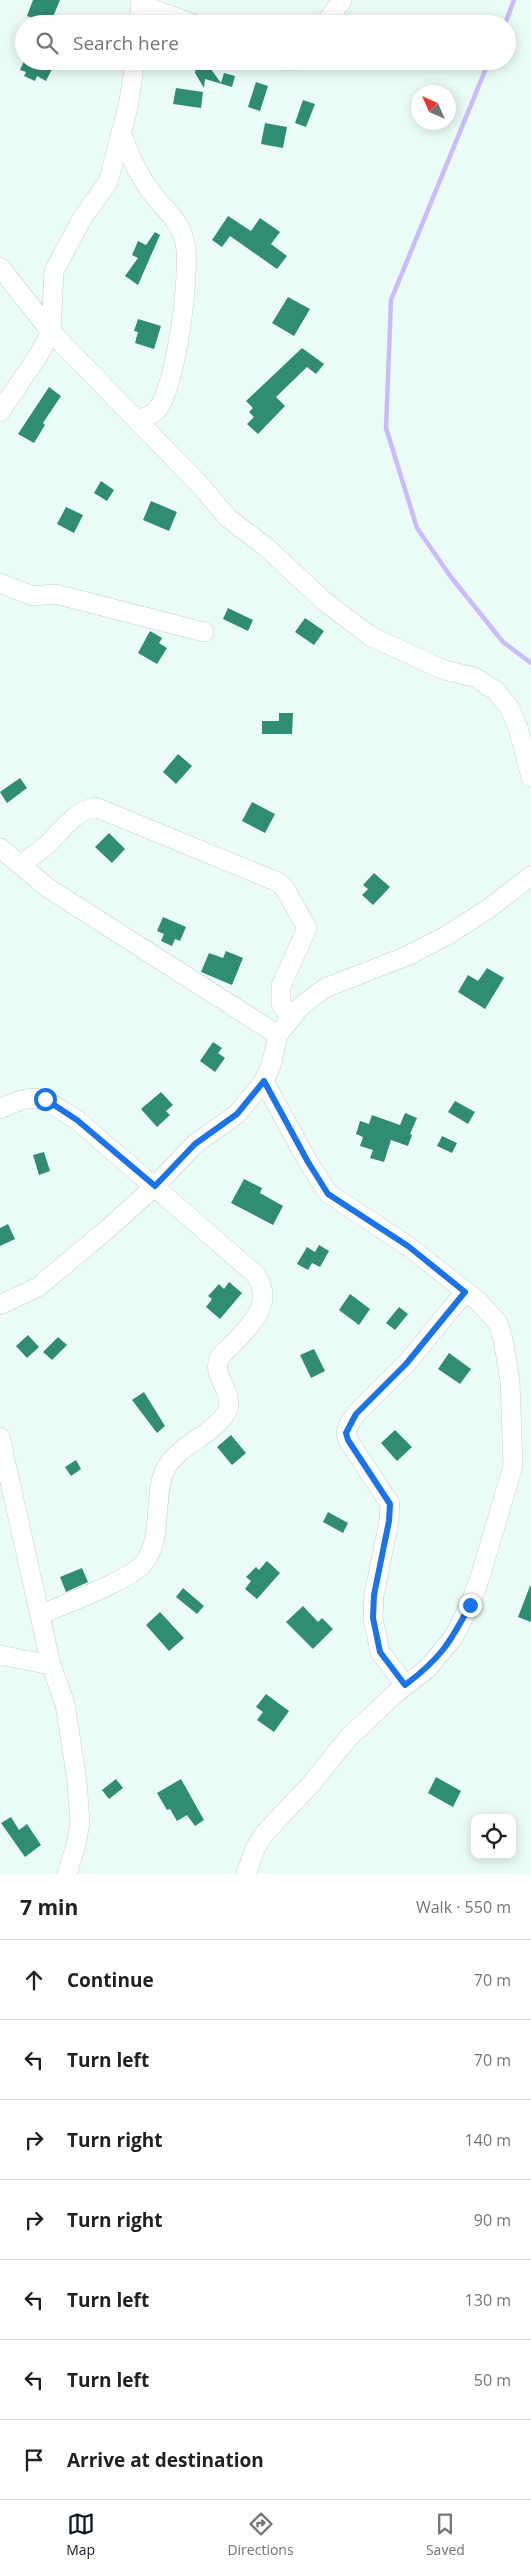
<!DOCTYPE html>
<meta charset="utf-8">
<style>
body{margin:0;font-family:"Open Sans",sans-serif;background:#f6f6f6;color:#202124}
.controls{position:absolute;right:15px;bottom:15px;display:grid;overflow:hidden;border-radius:10px;box-shadow:0 2px 12px #0003}
.controls button{width:45px;height:45px;display:grid;place-items:center;padding:0;border:0;border-bottom:1px solid #e0e0e0;background:#fff;color:#202124;font:25px sans-serif}
.compass{position:absolute;left:411px;top:85px;width:45px;height:45px;border-radius:50%;background:#fff;box-shadow:0 2px 12px #0003;rotate:315deg}
.stop{position:absolute;width:15px;height:15px;margin:-11px;border:4px solid #1a73e8;border-radius:50%;background:#fff}
.stop.end{background:#1a73e8;border-color:#fff;box-shadow:0 1px 5px #0008}
.list{margin:0;padding:0;list-style:none}
h2{display:flex;justify-content:space-between;align-items:center;height:65px;margin:0;padding:0 20px;font-size:21px}
h2 small{font-size:16px;font-weight:400;color:#757577}
.list li{display:grid;grid-template-columns:32px 1fr auto;gap:15px;align-items:center;box-sizing:border-box;height:80px;padding:0 20px;border-top:1px solid #e0e0e0}
.list b{display:block;font-size:19px;white-space:nowrap}
.list em{font-size:16px;font-style:normal;color:#757577}
.icon{flex:none;width:28px;height:28px;fill:none;stroke:currentColor;stroke-width:2;stroke-linecap:round;stroke-linejoin:round}
.map{position:relative;flex:none;width:531px;height:1874px;overflow:hidden}
.search{position:absolute;background:#fff;box-shadow:0 2px 12px #0003;left:15px;right:15px;top:15px;height:55px;display:flex;align-items:center;gap:12px;box-sizing:border-box;padding:0 18px;border-radius:28px;color:#757577;font-size:19px}
.sheet{height:625px;background:#fff}
nav{display:flex;justify-content:space-around;align-items:center;box-sizing:border-box;height:70px;border-top:1px solid #e0e0e0;background:#fff;font-size:14px;color:#757577}
nav a{display:grid;justify-items:center;gap:2px}
nav .on{color:#111827}
.map>svg:first-child{display:block}
.lines{fill:none;stroke-linecap:round;stroke-linejoin:round}
.stream{stroke:#cabafe;stroke-width:4.5}
.building{fill:#308c72}
.minor-casing{stroke:#bfd1ca;stroke-width:20}
.minor{stroke:#fff;stroke-width:19}
.route{stroke:#1a73e8;stroke-width:6}
</style>
<div class="map">
<svg width="531" height="1874" viewBox="0 0 531 1874">
<rect width="100%" height="100%" fill="#ebfcf6"/>
<g class="lines">
<path class="stream" d="M505,24L514,0
M489,61L391,300L386,428L417,528L451,577L503,642L531,663"/>
</g>
<path class="building" d="M33,0H60L50,24L27,16Z
M24,61H56L46,81L37,76L35,81L24,76L26,72L20,70Z
M201,63L208,65L221,83L224,73L235,76L232,87L205,79L204,88L195,73L196,66Z
M256,82L268,86L260,111L248,107Z
M176,88L203,92L201,108L173,104Z
M303,100L315,104L306,127L295,123Z
M265,123L287,127L283,148L261,144Z
M228,216L251,231L260,218L280,232L271,244L287,256L277,269L230,236L222,247L212,240Z
M155,232L160,235L138,285L125,276L138,258L132,255L138,241L146,245Z
M288,297L310,309L294,336L272,323Z
M138,319L161,326L154,349L135,343L138,332L134,331Z
M302,348L324,364L316,374L307,367L276,397L285,406L258,434L247,424L254,417L249,412L253,408L246,401Z
M49,387L61,396L43,423L45,425L34,443L18,434Z
M101,481L114,490L107,501L94,493Z
M151,501L177,512L169,531L143,520Z
M66,507L83,515L74,533L57,524Z
M228,608L253,620L248,631L223,619Z
M305,618L324,631L314,645L295,632Z
M150,631L162,638L159,643L167,648L157,664L138,653Z
M279,713H293L292,734H262V721H279Z
M178,754L192,766L176,784L163,772Z
M20,778L27,788L7,803L0,792Z
M252,802L275,814L265,833L242,821Z
M109,833L125,849L112,863L95,847Z
M374,873L390,887L373,905L362,895L368,889L363,885Z
M163,917L186,927L180,941L175,939L172,946L161,941L164,934L157,931Z
M226,951L243,958L232,985L201,972L209,953L223,958Z
M487,968L504,978L485,1009L458,992L468,975L478,981Z
M213,1042L222,1048L218,1053L225,1058L215,1072L200,1061Z
M161,1092L173,1105L166,1111L170,1115L157,1127L141,1109Z
M455,1101L475,1112L468,1124L448,1112Z
M405,1113L417,1118L410,1134L412,1135L408,1146L391,1140L384,1162L370,1158L373,1150L360,1146L363,1137L356,1134L360,1121L369,1124L372,1115L400,1125Z
M442,1136L457,1143L452,1153L437,1146Z
M44,1152L50,1171L39,1175L33,1155Z
M244,1179L262,1188L260,1193L283,1206L273,1225L231,1203Z
M8,1224L15,1239L0,1246V1228Z
M319,1245L329,1251L320,1267L312,1263L308,1270L297,1264L307,1247L315,1252Z
M229,1282L242,1293L220,1319L206,1307L212,1299L208,1296L219,1284L224,1289Z
M350,1294L370,1309L359,1325L339,1310Z
M399,1307L408,1314L395,1330L386,1323Z
M28,1335L39,1347L27,1358L16,1346Z
M58,1337L67,1345L52,1360L43,1352Z
M314,1349L325,1371L311,1378L300,1355Z
M449,1353L471,1369L460,1384L438,1369Z
M144,1392L165,1426L157,1433L132,1400Z
M395,1430L412,1447L397,1461L381,1443Z
M231,1435L246,1453L232,1465L217,1447Z
M76,1460L81,1469L71,1476L65,1467Z
M328,1512L348,1523L343,1533L323,1522Z
M267,1561L280,1573L257,1599L245,1589L251,1581L246,1577L256,1567L259,1570Z
M82,1568L88,1582L66,1592L60,1577Z
M530,1586H531V1622L518,1617Z
M183,1588L204,1606L197,1614L176,1597Z
M303,1606L318,1622L322,1618L333,1629L313,1649L286,1622Z
M160,1612L184,1638L169,1651L146,1625Z
M266,1694L289,1711L274,1732L257,1720L263,1712L256,1707Z
M436,1777L461,1791L453,1807L428,1793Z
M116,1779L123,1788L109,1799L102,1790Z
M181,1779L204,1820L195,1826L187,1815L177,1821L170,1809L167,1810L157,1793Z
M11,1817L19,1830L27,1824L41,1845L25,1857L1,1823Z"/>
<g class="lines">
<defs>
<path id="minor" d="M141,5L194,24
M139,24L141,0
M325,24L342,0
M284,61H294
M121,132C129,153 137,174 152,193C164,209 181,222 185,243C191,273 176,387 157,410C151,416 144,418 136,419
M0,267L51,332L200,485L228,518L266,547L324,601L370,636L444,670L474,677L495,690L509,707L518,727L531,777
M0,412L38,356L51,332L54,271L83,217L108,182L128,107L135,61
M0,583L33,596L55,594L204,632
M0,848L48,888L278,1035
M20,865C31,857 42,850 52,840C66,825 74,813 95,807L278,882L285,889L307,928L281,986V1003L290,1018
M0,1109C39,1090 43,1098 77,1120L255,1274C276,1303 251,1324 232,1345C228,1349 221,1354 219,1359C211,1376 237,1395 226,1413C212,1436 177,1445 165,1470C152,1497 165,1544 140,1567C120,1584 66,1603 40,1615
M0,1305L38,1287L110,1227L155,1186L195,1144L237,1114L264,1081L271,1065L278,1035L300,1007L325,988L407,956L446,936L488,909L531,876
M0,1437L51,1665L65,1704L77,1781L80,1823L76,1845L67,1874
M0,1655L51,1665
M405,1685L380,1652L373,1618L374,1595L389,1521L390,1504L348,1440L346,1433L349,1424L356,1414L406,1364L465,1292
M246,1874L255,1849L264,1834L311,1784L349,1737L396,1693L428,1668L453,1638L470,1605L481,1574L513,1466L510,1381L503,1339L498,1323L478,1301L408,1246L328,1193L308,1162L264,1081"/>
</defs>
<use href="#minor" class="minor-casing"/>
<use href="#minor" class="minor"/>
</g>
<g class="lines">
<path class="route" d="M45,1099L77,1120L155,1186L195,1144L237,1114L264,1081L308,1162L328,1194L408,1246L465,1292L406,1364L356,1414L346,1433L348,1440L390,1504L389,1521L374,1595L373,1618L380,1652L405,1685C440,1659 450,1643 470,1605"/>
</g>
</svg>
<div class="controls">
<button><svg class="icon" aria-label="locate" viewBox="0 0 24 24"><circle cx="12" cy="12" r="6"/><path d="M12 2v4M12 18v4M2 12h4M18 12h4"/></svg></button>
</div>
<svg class="compass" viewBox="-18 -18 36 36"><path d="M0-13l5 13h-10z" fill="#e53935"/><path d="M0 13l5-13h-10z" fill="#757577"/></svg>
<div class="stop" style="left:45px;top:1099px"></div>
<div class="stop end" style="left:470px;top:1605px"></div>
<div class="search"><svg class="icon" aria-label="search" viewBox="0 0 24 24"><circle cx="10" cy="10" r="6"/><path d="M15 15l6 6"/></svg>Search here</div>
</div>
<section class="sheet">
<h2>7 min<small>Walk · 550 m</small></h2>
<ul class="list">
<li><svg class="icon" aria-label="ahead" viewBox="0 0 24 24"><path d="M12 20V5M6 11l6-6 6 6"/></svg><div><b>Continue</b></div><em>70 m</em></li>
<li><svg class="icon" aria-label="left" viewBox="0 0 24 24"><path d="M17 20v-9H6M10 6l-5 5 5 5"/></svg><div><b>Turn left</b></div><em>70 m</em></li>
<li><svg class="icon" aria-label="right" viewBox="0 0 24 24"><path d="M7 20v-9h11M14 6l5 5-5 5"/></svg><div><b>Turn right</b></div><em>140 m</em></li>
<li><svg class="icon" aria-label="right" viewBox="0 0 24 24"><path d="M7 20v-9h11M14 6l5 5-5 5"/></svg><div><b>Turn right</b></div><em>90 m</em></li>
<li><svg class="icon" aria-label="left" viewBox="0 0 24 24"><path d="M17 20v-9H6M10 6l-5 5 5 5"/></svg><div><b>Turn left</b></div><em>130 m</em></li>
<li><svg class="icon" aria-label="left" viewBox="0 0 24 24"><path d="M17 20v-9H6M10 6l-5 5 5 5"/></svg><div><b>Turn left</b></div><em>50 m</em></li>
<li><svg class="icon" aria-label="arrive" viewBox="0 0 24 24"><path d="M6 21V4h12l-3 4 3 4H6"/></svg><div><b>Arrive at destination</b></div></li>
</ul>
</section>
<nav>
<a class="on"><svg class="icon" aria-label="map" viewBox="0 0 24 24"><path d="M3 6l6-2 6 2 6-2v14l-6 2-6-2-6 2zM9 4v14M15 6v14"/></svg>Map</a>
<a><svg class="icon" aria-label="directions" viewBox="0 0 24 24"><path d="M12 3l9 9-9 9-9-9zM9 14v-3h6M13 9l2 2-2 2"/></svg>Directions</a>
<a><svg class="icon" aria-label="saved" viewBox="0 0 24 24"><path d="M7 4h10v16l-5-4-5 4z"/></svg>Saved</a>
</nav>
